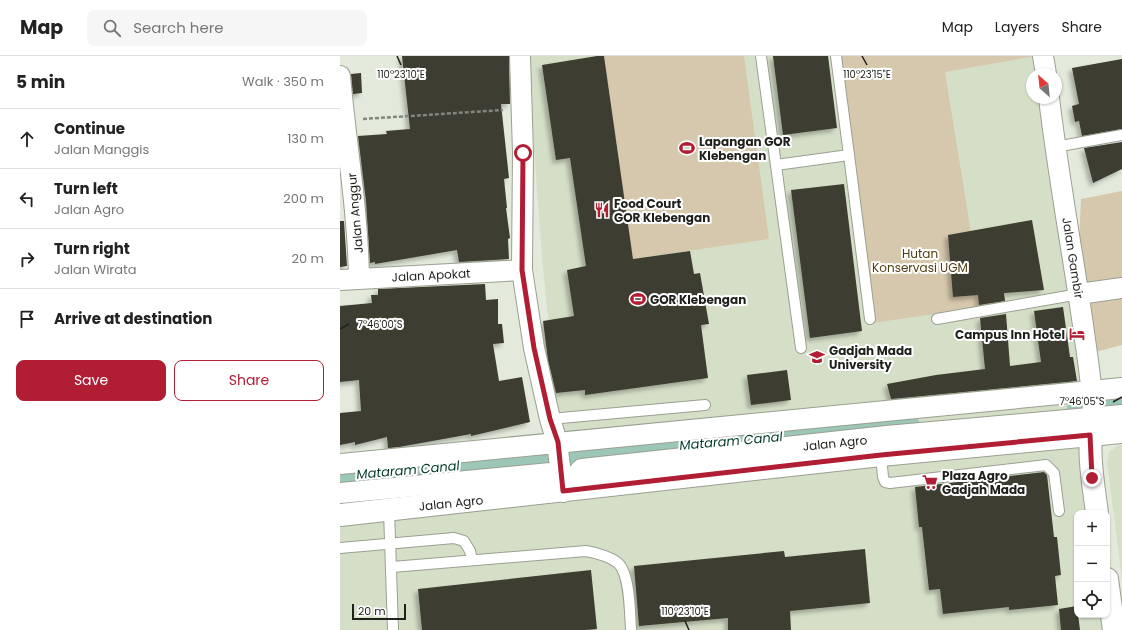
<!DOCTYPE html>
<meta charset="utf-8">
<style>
body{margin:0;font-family:Poppins,sans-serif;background:#f6f6f6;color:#222}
.controls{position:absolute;right:12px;bottom:12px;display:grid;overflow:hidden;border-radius:8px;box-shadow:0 1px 3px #0004}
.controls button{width:36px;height:36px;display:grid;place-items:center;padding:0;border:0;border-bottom:1px solid #e0e0e0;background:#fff;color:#222;font:20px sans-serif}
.compass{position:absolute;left:686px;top:12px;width:36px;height:36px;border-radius:50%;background:#fff;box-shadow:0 1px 3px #0004;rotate:333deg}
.scale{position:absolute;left:12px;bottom:10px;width:54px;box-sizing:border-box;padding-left:4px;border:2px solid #1e201b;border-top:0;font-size:11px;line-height:14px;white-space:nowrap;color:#1e201b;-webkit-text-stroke:3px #fff;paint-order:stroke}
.stop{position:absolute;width:12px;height:12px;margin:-9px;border:3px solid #b11e34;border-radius:50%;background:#fff}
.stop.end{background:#b11e34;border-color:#fff;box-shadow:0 1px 4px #0008}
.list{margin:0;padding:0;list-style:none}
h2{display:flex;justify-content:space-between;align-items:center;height:52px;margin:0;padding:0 16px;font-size:17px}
h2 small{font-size:13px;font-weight:400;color:#767676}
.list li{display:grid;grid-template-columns:26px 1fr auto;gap:12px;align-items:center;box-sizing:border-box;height:60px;padding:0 16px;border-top:1px solid #e0e0e0}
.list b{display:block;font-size:15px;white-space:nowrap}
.list p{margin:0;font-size:13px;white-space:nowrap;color:#767676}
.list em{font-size:13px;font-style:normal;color:#767676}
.actions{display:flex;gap:8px;padding:12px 16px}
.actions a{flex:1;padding:9px 0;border:1px solid #b11e34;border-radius:8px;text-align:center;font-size:14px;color:#b11e34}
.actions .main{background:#b11e34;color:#fff}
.icon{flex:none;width:22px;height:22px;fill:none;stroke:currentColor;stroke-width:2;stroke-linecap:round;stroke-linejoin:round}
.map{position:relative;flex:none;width:782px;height:574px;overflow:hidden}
header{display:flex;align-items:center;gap:24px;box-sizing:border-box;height:56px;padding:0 20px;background:#fff;border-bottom:1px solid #e0e0e0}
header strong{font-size:19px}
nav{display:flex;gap:22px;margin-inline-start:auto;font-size:14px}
.search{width:280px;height:36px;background:#f6f6f6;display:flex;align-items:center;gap:10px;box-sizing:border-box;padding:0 14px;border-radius:8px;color:#767676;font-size:15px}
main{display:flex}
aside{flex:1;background:#fff}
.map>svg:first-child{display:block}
.built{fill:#d5dfc8}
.green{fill:#d6c8ac}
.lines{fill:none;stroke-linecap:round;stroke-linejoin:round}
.canal{stroke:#9cc6b6;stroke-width:19}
.building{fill:#3e3d30;filter:url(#shadow)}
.service-casing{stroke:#99a091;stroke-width:12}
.minor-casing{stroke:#99a091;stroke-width:22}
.tertiary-casing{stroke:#99a091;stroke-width:24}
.secondary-casing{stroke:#99a091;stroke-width:24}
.path{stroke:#82867c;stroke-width:2.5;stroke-dasharray:4 2;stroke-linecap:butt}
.service{stroke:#fff;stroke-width:10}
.minor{stroke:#fff;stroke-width:20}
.tertiary{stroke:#fff;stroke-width:22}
.secondary{stroke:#fff;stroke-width:22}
.route{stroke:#b11e34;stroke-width:5}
.ticks{fill:none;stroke:#1e201b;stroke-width:1.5}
.labels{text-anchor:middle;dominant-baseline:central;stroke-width:4;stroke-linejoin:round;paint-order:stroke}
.poi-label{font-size:12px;font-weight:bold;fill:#1e201b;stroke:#fff;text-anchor:start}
.street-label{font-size:12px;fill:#1e201b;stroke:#fff}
.park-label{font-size:12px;fill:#503d12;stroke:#fff}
.water-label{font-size:13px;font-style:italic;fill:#003b2b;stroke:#fff}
.ticks-label{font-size:10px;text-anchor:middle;fill:#1e201b;stroke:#fff;stroke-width:4;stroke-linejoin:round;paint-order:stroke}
</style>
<header>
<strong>Map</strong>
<div class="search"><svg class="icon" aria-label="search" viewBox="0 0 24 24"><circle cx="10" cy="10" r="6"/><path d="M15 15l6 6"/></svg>Search here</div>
<nav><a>Map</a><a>Layers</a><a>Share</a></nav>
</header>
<main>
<aside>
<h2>5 min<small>Walk · 350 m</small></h2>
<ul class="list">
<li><svg class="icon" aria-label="ahead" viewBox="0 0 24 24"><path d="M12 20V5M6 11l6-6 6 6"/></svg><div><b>Continue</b><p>Jalan Manggis</p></div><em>130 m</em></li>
<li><svg class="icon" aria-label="left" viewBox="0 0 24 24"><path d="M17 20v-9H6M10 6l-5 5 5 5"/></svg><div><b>Turn left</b><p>Jalan Agro</p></div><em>200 m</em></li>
<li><svg class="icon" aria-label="right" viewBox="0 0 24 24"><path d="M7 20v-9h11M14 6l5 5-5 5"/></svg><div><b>Turn right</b><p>Jalan Wirata</p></div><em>20 m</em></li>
<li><svg class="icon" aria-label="arrive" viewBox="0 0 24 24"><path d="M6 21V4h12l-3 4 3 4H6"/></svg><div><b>Arrive at destination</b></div></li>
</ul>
<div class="actions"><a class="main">Save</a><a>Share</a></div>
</aside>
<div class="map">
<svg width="782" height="574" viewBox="0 0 782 574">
<defs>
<filter id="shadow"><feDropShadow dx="-3.5" dy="3.5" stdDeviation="2" flood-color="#0004"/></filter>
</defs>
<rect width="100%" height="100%" fill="#e3eadb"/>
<path class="built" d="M187,0H711L713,18H692V42H715L756,457H737V559H767L770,574H0V443L224,420L202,202Z
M782,389V524L767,406L769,396L777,390Z"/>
<path class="green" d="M264,0H404L429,183L293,203Z
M498,0H696L605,16L643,251L532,267Z
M782,135V224L737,231L741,143Z
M782,241V289L752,297L747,245Z"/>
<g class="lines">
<path class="canal" d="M736,354L782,348
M0,421L240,397L570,368"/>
</g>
<path class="building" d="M62,0H169L170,48H161L169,122L164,123L167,152H166L170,182L168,183L169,203L119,206L117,194L35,208V206L30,207L26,145L18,80L47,78L46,75L70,73Z
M257,0H264L293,203L350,195L354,218L360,217L369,268L361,269L368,322L245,339V334L216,337L208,304L203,265L234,260L227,214L246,210L230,102L216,104L202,9Z
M433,0H488L497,72L443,79Z
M782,3V73L742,80L739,65L735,66L732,50L739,48L732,12Z
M21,17L22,37L13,38L11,18Z
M782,86V113L753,127L744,92Z
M504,128L522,275L470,282L451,134Z
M692,164L704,234L664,237L665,245L639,249L638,239L613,241L608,179Z
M0,165H4L7,210L0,211Z
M145,228L146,244L158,243V268H162L164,287L153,288L159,325L182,321L190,366L131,380V378L59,391L48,392L47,381L15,389V386L0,389V357L21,355L19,324L0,326V250L32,247L31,239H38V233Z
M723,251L730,301H733L737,325L551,343L547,328L596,319L645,313L640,262L666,258L670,310L701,306L694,255Z
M447,314L451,344L411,349L407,319Z
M704,416L707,419L714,481H717L721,519L715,520L718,549L669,554V551L603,558L600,533L589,534L582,471H579L575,431Z
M525,493L530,547L450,555L451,574H388V562L299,570L294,510L444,495L445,501Z
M251,514L257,573L245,574H82L78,533Z
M737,550L740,574H721L719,553Z"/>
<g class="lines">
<defs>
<path id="service" d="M421,0L461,292
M496,0L509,99
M715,91L782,79
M436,109L509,99L530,263
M597,263L739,238
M210,363L365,349
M541,399L543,421L545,426L550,427L706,409L714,417L719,455
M49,454L53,574
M0,492L114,482L124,485L130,495L132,504
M52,511L246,495C257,497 269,500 278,507C290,518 290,558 291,574"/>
<path id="minor" d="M180,0L183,97L182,214L194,292L210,363L217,386L223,435
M703,0L706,18
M0,20C6,88 18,154 19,223
M709,42C718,118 732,193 743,269C747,300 753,331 753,363
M0,224L182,214
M739,238L782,232
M0,408L782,332
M0,437L221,416"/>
<path id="tertiary" d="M753,363C747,394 753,426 757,457
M767,523L774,574"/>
<path id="secondary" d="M223,435L242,414L547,381L782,360
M0,459L541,399L782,376"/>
</defs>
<use href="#service" class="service-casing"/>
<use href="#minor" class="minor-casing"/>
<use href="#tertiary" class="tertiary-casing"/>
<use href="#secondary" class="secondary-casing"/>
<path class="path" d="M23,63L163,54"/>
<use href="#service" class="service"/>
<use href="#minor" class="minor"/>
<use href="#tertiary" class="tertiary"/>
<use href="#secondary" class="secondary"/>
</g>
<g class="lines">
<path class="route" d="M183,97L182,214L194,292L210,363L218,386L223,435L541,399L750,379L752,422"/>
</g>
<path class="ticks" d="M57,0L61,9M522,0L527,9M0,273L9,268M773,346L782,341M345,565L349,574"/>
<defs>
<symbol id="stadium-bare" viewBox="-9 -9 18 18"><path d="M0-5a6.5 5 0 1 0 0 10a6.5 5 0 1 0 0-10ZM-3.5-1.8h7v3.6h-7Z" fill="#b11e34" stroke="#fff" stroke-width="2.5" paint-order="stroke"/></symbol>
<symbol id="restaurant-bare" viewBox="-9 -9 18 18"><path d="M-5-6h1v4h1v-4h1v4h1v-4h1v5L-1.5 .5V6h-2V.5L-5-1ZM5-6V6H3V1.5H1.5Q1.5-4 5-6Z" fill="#b11e34" stroke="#fff" stroke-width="2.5" paint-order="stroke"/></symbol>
<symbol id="hotel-bare" viewBox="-9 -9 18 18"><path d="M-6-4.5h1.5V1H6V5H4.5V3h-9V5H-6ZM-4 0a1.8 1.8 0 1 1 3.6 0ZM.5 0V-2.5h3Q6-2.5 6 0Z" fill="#b11e34" stroke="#fff" stroke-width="2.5" paint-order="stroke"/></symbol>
<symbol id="university-bare" viewBox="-9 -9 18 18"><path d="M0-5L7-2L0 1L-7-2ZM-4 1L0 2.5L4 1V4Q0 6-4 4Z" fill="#b11e34" stroke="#fff" stroke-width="2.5" paint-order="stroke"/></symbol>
<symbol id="supermarket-bare" viewBox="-9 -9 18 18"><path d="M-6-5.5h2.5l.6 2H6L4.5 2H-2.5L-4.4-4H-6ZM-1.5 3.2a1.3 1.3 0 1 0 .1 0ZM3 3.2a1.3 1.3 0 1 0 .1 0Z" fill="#b11e34" stroke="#fff" stroke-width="2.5" paint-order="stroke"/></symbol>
</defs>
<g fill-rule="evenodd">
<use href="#stadium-bare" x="336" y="81" width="22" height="22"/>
<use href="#restaurant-bare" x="251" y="143" width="22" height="22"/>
<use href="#stadium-bare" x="287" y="232" width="22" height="22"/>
<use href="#hotel-bare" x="726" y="267" width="22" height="22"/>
<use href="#university-bare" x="466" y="290" width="22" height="22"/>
<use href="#supermarket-bare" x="579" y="415" width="22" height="22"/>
</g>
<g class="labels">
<g class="poi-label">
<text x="359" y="85">Lapangan GOR<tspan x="359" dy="14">Klebengan</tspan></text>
<text x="274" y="147">Food Court<tspan x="274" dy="14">GOR Klebengan</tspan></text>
<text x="310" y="243">GOR Klebengan</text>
<text x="725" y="278" text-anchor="end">Campus Inn Hotel</text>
<text x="489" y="294">Gadjah Mada<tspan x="489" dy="14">University</tspan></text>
<text x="602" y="419">Plaza Agro<tspan x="602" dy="14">Gadjah Mada</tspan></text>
</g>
<g class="street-label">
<text transform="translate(15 157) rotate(-95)">Jalan Anggur</text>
<text transform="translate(733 202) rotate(81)">Jalan Gambir</text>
<text transform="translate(91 219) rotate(-3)">Jalan Apokat</text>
<text transform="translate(495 387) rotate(-6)">Jalan Agro</text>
<text transform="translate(111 447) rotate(-6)">Jalan Agro</text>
</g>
<g class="park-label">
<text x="580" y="197">Hutan<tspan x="580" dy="14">Konservasi UGM</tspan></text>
</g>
<g class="water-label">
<text transform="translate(391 385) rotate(-5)">Mataram Canal</text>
<text transform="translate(68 414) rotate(-5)">Mataram Canal</text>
</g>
</g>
<g class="ticks-label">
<text x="61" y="22">110°23'10"E</text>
<text x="527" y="22">110°23'15"E</text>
<text x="40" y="272">7°46'00"S</text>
<text x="742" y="349">7°46'05"S</text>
<text x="345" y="559">110°23'10"E</text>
</g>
</svg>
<div class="controls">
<button>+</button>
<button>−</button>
<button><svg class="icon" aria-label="locate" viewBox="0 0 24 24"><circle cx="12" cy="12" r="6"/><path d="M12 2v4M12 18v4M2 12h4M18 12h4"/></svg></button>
</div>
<svg class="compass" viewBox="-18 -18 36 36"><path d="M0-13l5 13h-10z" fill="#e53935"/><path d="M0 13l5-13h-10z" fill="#767676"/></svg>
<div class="scale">20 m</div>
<div class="stop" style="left:183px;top:97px"></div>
<div class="stop end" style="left:752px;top:422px"></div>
</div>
</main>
